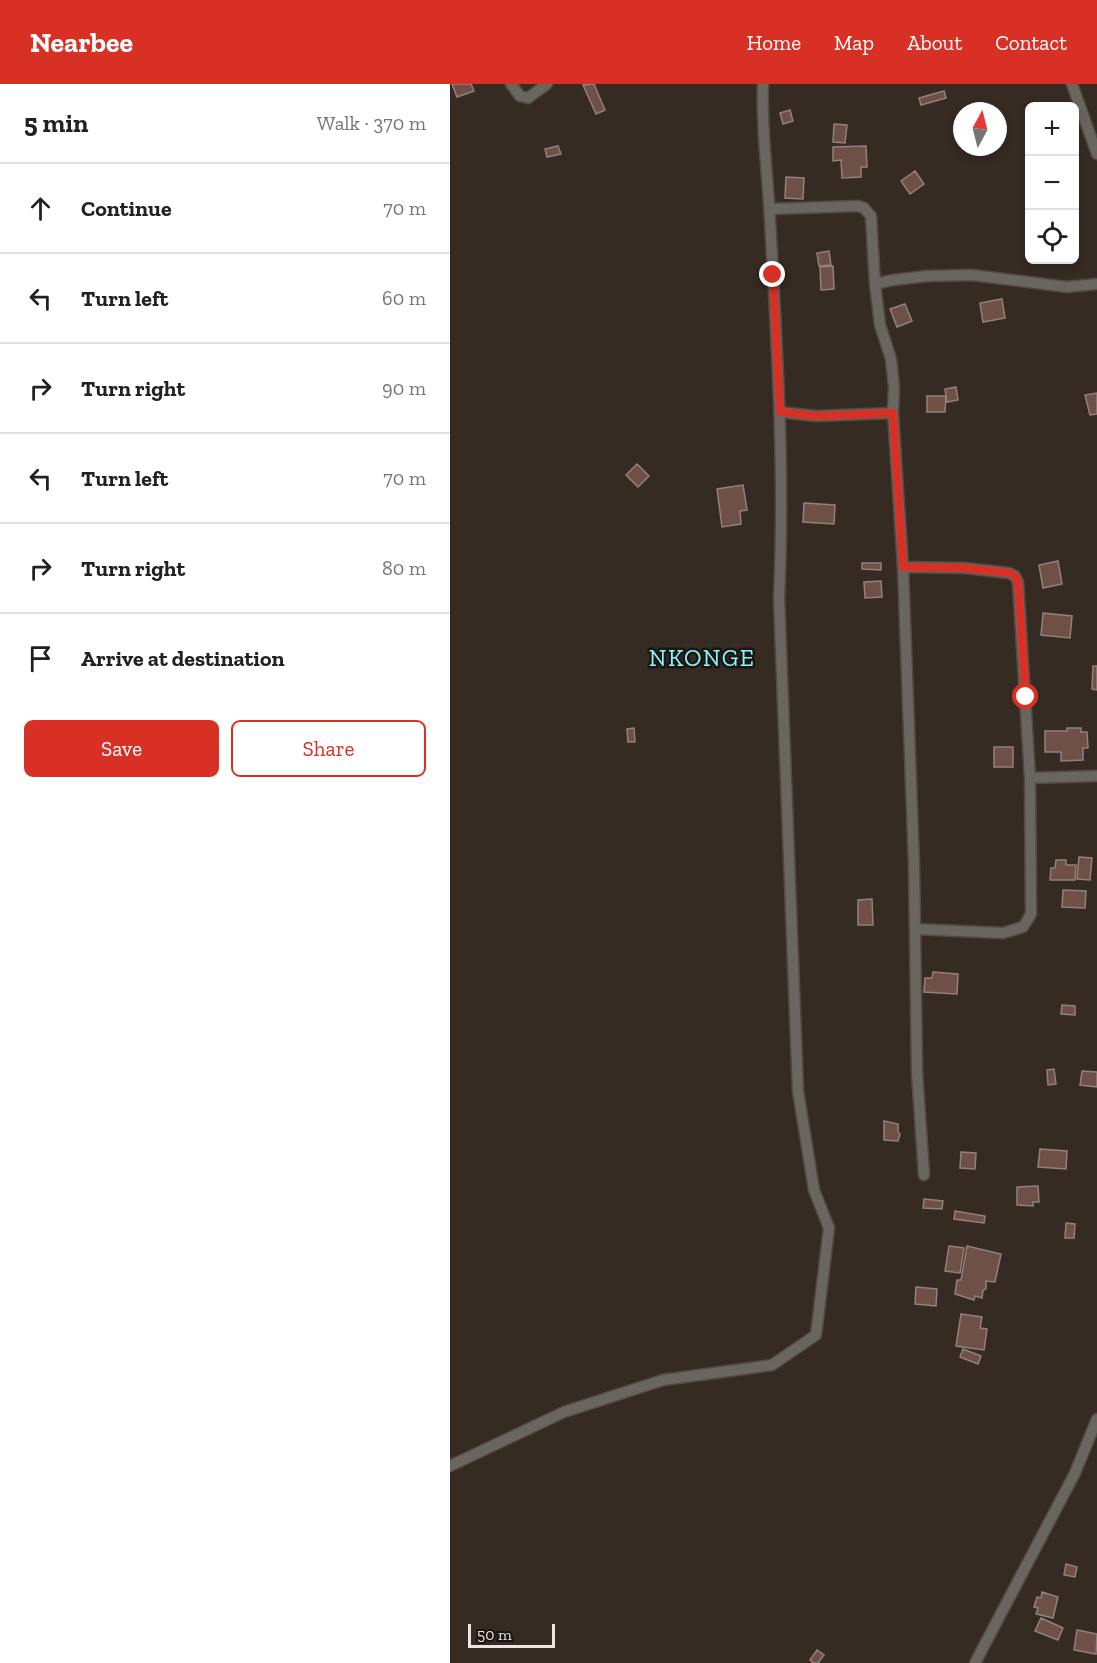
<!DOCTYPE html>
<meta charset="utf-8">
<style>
body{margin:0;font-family:"Zilla Slab",serif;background:#f2f2f2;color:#202124}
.controls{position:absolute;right:18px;top:18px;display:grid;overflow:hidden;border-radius:9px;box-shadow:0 3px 9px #0003}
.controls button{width:54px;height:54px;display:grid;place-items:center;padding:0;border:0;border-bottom:2px solid #e0e0e0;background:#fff;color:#202124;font:30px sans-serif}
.compass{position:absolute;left:503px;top:18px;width:54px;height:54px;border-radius:50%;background:#fff;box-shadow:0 3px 9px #0003;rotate:7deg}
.scale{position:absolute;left:18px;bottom:15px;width:87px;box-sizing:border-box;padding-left:6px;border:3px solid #ece5e0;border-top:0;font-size:16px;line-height:21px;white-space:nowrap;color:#ece5e0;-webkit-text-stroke:4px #1a1511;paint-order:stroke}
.stop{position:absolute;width:18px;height:18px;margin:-14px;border:4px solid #d93025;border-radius:50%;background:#fff}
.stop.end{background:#d93025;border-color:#fff;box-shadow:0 2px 6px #0008}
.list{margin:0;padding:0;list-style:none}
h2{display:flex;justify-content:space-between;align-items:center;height:78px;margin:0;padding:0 24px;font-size:26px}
h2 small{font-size:20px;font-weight:400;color:#757577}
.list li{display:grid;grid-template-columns:39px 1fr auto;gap:18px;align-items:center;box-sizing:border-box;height:90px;padding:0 24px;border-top:2px solid #e0e0e0}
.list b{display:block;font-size:22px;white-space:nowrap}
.list em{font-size:20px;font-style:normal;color:#757577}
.actions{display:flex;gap:12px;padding:18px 24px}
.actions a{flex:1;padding:14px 0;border:2px solid #d93025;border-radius:9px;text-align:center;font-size:21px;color:#d93025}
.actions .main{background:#d93025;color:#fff}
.icon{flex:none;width:33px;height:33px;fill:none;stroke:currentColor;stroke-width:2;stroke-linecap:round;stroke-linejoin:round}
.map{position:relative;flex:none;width:647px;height:1579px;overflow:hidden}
header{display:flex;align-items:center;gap:36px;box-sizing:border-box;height:84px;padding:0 30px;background:#d93025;color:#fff}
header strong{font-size:28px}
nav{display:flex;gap:33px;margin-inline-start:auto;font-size:21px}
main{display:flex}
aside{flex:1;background:#fff}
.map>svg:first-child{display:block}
.building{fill:#6f5047;stroke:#92817c;stroke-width:1.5}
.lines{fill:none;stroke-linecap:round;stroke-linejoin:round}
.street-casing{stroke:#534941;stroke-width:13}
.street{stroke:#696660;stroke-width:10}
.route{stroke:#d93025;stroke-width:8}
.labels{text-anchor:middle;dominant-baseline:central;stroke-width:5;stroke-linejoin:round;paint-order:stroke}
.quarter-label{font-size:24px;letter-spacing:1.5px;fill:#8af5fd;stroke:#1a1511}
</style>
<header>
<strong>Nearbee</strong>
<nav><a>Home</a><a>Map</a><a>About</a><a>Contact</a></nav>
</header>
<main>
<aside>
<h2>5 min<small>Walk · 370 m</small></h2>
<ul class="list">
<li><svg class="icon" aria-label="ahead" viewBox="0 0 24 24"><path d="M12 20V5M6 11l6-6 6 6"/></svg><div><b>Continue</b></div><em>70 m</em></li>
<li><svg class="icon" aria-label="left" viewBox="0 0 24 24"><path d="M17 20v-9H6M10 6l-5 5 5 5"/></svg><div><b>Turn left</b></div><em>60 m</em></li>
<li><svg class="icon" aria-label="right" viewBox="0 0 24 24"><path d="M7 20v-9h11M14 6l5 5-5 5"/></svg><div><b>Turn right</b></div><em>90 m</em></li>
<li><svg class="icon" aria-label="left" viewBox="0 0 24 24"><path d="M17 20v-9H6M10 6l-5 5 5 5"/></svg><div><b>Turn left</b></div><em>70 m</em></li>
<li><svg class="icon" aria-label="right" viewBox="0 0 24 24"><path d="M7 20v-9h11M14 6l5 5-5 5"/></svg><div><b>Turn right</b></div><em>80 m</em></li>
<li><svg class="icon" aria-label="arrive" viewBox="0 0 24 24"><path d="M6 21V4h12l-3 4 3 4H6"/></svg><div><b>Arrive at destination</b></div></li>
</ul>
<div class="actions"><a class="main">Save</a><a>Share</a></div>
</aside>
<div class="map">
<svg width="647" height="1579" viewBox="0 0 647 1579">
<rect width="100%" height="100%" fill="#362b23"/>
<path class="building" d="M2,0H21L24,7L7,13Z
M144,0L155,26L146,30L133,1Z
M494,7L496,14L471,21L469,14Z
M340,26L343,37L333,40L330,29Z
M384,40L397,41L395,59L383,58Z
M108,62L111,70L97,73L95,65Z
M416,62L417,83H411V93L392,94L391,76L383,77V63Z
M465,87L474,100L460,110L451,97Z
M336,93L354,94L353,115L335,114Z
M379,167L381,181L369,182L367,169Z
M383,182L384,205L371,206L370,183Z
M552,215L555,234L533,238L530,219Z
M455,220L462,237L447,243L440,225Z
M506,303L508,316L497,318L495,305Z
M647,309V330L640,331L635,311Z
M477,312H496L495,328H477Z
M187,380L199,392L188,403L176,391Z
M293,401L297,426L290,427L291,440L272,443L267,405Z
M354,419L385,421L384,440L353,438Z
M608,477L612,500L593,504L589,481Z
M412,479H431V486L412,485Z
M431,497L432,513L415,514L414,498Z
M593,529L622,532L620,554L591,551Z
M643,582H647V606L642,605Z
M184,644L185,658H178L177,645Z
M617,644H631V648H637L638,664H633V676L611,677V668H595V647H617Z
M544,663H563V683H544Z
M629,773L642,774L640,796L627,795Z
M606,776H616V781H626L625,796H600L601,784H605Z
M613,806L636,807L635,824L612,823Z
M422,815L423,841H408V816Z
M483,888L508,890L507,910L474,908L475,894H482Z
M612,921L625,922V931L611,930Z
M604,985L606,1000L598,1001L597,986Z
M632,987L647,988V1003L630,1001Z
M434,1037L448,1040V1048L450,1050L448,1057L434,1056Z
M590,1065L617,1067L616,1085L588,1083Z
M511,1068L526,1069L525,1085L510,1084Z
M588,1102L589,1118H583V1122L567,1121V1103Z
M474,1115L493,1117L492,1125L473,1124Z
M505,1127L535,1132L534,1139L504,1135Z
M616,1139L625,1140L624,1154H615Z
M499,1162L514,1164L510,1189L495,1187Z
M517,1162L551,1170L545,1198L536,1197V1205L533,1206L532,1214L525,1212L524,1216L505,1210L507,1196H511Z
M466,1203L487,1205L486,1222L465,1220Z
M511,1230L532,1233L530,1244L537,1245L534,1266L506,1262Z
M513,1265L531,1272L528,1280L510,1273Z
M616,1480L627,1483L625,1493L614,1491Z
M592,1508L608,1513L603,1534L586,1530L588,1524L584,1523L587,1513L591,1514Z
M591,1534L613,1544L608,1556L585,1547Z
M627,1546L647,1550L646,1570L624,1566Z
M367,1566L374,1571L368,1579H363L360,1576Z"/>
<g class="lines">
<defs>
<path id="street" d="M61,0L70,12L78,14L97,0
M622,0L647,70
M320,125L408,122L414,124L421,132L425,200L443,196L477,192L522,191L617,203L647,200
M425,200L430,241L441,275L444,303L443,329L453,483L464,780L467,988L474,1091
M330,328L366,332L443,329
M453,483L515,484L559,489L565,492L568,498L580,694L581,830L573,843L553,849L465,845
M580,694L647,692
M0,1382L114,1328L213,1296L322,1281L366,1251L379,1144L364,1106L348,1007L329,514C335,388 327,262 320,136C318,91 311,46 313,0
M525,1579L625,1389L647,1335"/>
</defs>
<use href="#street" class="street-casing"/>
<use href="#street" class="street"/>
</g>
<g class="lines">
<path class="route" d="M323,191L330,328L366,332L443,329L453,483L515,484L559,489L565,492L568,498L576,613"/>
</g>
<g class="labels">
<g class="quarter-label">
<text x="252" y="573">NKONGE</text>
</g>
</g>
</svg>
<div class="controls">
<button>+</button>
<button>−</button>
<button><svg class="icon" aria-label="locate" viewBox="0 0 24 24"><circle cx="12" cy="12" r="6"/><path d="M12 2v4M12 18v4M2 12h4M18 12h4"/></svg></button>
</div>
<svg class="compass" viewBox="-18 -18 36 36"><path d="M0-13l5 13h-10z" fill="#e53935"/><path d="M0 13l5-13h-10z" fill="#757577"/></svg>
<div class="scale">50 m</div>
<div class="stop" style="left:576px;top:613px"></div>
<div class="stop end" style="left:323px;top:191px"></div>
</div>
</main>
